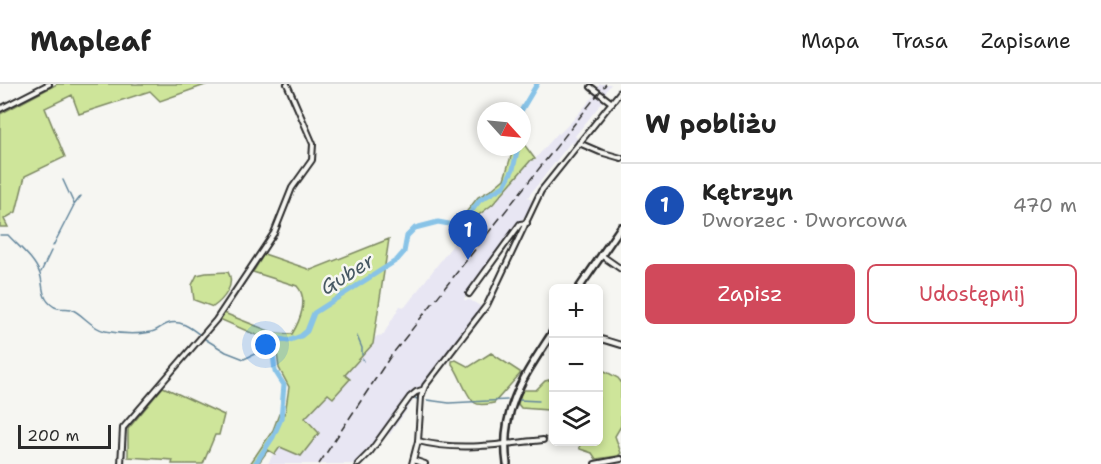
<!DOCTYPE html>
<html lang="pl">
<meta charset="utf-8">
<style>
body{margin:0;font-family:"Shantell Sans",sans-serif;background:#f2f2f2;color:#222}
.controls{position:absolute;right:18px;bottom:18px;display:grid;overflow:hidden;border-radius:9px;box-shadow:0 3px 9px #0003}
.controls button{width:54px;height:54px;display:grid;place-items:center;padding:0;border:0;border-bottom:2px solid #e0e0e0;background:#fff;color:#222;font:30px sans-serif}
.compass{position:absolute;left:477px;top:18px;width:54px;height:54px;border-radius:50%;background:#fff;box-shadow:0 3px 9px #0003;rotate:117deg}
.scale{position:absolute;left:18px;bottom:15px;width:93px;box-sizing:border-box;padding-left:6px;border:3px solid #2b2b2b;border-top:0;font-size:16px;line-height:21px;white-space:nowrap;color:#2b2b2b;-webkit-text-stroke:4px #f6f6f2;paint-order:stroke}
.you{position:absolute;left:266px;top:261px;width:21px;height:21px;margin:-15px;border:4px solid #fff;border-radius:50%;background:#1a73e8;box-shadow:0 0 0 9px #1a73e833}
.badge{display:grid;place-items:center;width:39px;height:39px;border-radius:50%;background:#d1495b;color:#fff;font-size:20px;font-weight:700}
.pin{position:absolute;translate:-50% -50px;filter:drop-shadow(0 2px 3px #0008)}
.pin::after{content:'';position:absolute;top:32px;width:21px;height:18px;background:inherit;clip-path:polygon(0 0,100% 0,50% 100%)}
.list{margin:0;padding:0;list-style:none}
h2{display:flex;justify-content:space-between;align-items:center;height:78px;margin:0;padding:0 24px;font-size:26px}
h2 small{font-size:20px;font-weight:400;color:#767676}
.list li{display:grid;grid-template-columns:39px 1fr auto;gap:18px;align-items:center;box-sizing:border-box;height:84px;padding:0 24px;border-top:2px solid #e0e0e0}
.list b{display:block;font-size:22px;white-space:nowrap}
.list p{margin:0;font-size:20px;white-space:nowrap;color:#767676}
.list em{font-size:20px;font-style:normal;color:#767676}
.actions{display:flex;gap:12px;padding:18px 24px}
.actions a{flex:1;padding:14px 0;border:2px solid #d1495b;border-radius:9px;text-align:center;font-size:21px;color:#d1495b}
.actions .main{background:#d1495b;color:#fff}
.icon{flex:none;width:33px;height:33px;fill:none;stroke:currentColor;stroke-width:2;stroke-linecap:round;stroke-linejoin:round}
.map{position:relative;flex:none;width:621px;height:380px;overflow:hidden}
header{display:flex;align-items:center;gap:36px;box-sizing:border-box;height:84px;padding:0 30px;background:#fff;border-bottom:2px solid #e0e0e0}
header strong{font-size:28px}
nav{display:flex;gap:33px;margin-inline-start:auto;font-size:21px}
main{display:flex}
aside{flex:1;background:#fff}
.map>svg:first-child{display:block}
.built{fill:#e8e6f3}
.green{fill:#cee59a;stroke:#7c8862;stroke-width:1.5}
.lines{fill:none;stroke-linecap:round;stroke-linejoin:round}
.stream{stroke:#63869c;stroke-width:1.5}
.river{stroke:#88c3e7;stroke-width:5}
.street-casing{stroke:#2b2b2b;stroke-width:8}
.secondary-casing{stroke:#2b2b2b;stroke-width:10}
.street{stroke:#f6f6f2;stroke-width:4}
.secondary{stroke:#f6f6f2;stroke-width:5}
.rail{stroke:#2b2b2b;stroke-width:1.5;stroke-dasharray:9 4.5;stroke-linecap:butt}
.labels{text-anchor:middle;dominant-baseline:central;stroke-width:5;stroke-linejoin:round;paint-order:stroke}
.water-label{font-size:20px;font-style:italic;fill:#475963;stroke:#f6f6f2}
</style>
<header>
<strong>Mapleaf</strong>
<nav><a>Mapa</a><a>Trasa</a><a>Zapisane</a></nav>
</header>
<main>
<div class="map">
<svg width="621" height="380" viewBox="0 0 621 380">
<rect width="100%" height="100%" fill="#f6f6f2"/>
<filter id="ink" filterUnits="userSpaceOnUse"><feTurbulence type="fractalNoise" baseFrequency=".0167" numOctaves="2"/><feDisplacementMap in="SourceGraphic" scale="12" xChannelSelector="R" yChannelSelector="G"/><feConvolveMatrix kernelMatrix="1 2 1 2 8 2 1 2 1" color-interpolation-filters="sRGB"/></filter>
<g filter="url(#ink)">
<path class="built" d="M600,0H611L605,9L607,11L604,16L575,52L577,54L573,60L571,58L528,113L533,117L528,128L468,205L464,216H470L482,223L427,296L390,350L382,348L354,380H268L288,340L377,252L383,251L400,222L405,223L472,136L493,120L531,76L535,75L558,49L559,50L572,37L594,12L593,10Z"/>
<path class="green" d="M57,0H208L160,17L150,7L79,30L72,11L45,24L65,73L25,92L16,128L4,135L8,143H0V30Z
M522,48L523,59L535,75L531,76L493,120L472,136L464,131L478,113L491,106L504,95L512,69L510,63H522Z
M389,155L373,260L345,291L350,295L333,314L328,310L305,334L319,349L301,372L280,363L275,370L268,366L258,380H250L273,346L279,330H285L289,303L279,284L277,269L263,264V254L215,233L219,227L274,249L292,250C300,237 309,215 297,202L253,188L264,170L311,186Z
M228,188C236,201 223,216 213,223L194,216L192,201L197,191L206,189Z
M491,269L520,288V290L494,319C489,320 479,322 475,319C466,313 460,290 452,280V277L456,276L469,283Z
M599,284L618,294L621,298V342L615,352L621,369L618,372L596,375L592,369L580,365L579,358H598Z
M553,295V331L548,326L521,324L518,320L520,311L523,306H536L545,297Z
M163,303L224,331L219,351H215L203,380H172L173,376L128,373V345Z"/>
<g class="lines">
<path class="stream" d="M63,96L74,120
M0,151H8C19,163 34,174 40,190C44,201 40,213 53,222C59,227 64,223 71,225C83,230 91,244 105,247C120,250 136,251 151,248C157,247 161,242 167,240C180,235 191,244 200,251
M53,162L74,121L81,112
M41,188L51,167
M357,252L362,264V271
M205,255L226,268L244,275L272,262
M363,275L364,277
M415,314L417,315
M427,316L449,319L507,316
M519,316L539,317"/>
<path class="river" d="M521,27L537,0
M255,380L273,353L281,335L284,301L275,287L272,262L280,255L288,257L301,252L307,247L314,229L397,176L404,168L407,152L415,144L438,138L460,142L480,116L504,102L513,85L518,63"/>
<defs>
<path id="street" d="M591,3L612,19
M0,25L49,0
M579,59L600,68L621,74
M601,171L621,185
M469,210L520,140L527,139
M598,254L621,261
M418,357C460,368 501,360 543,356
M413,376L425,380
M121,380L123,344L216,236L274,149L292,104L312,76L313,60L287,0
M358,380L370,368L410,313L416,308L422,306
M412,380L418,357L421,313L425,302L487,221L541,107L621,7
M595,380L621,375"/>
<path id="secondary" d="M579,204L621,143
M507,380C499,324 526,290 554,246"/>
</defs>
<use href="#street" class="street-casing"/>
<use href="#secondary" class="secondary-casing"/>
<use href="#street" class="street"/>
<use href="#secondary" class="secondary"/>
<path class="rail" d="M319,380L390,273L606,0"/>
</g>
</g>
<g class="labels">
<g class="water-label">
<text transform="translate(347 190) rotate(-32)">Guber</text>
</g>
</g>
</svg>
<div class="controls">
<button>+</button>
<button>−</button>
<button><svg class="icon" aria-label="layers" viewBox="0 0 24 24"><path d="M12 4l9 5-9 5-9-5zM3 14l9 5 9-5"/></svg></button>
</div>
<svg class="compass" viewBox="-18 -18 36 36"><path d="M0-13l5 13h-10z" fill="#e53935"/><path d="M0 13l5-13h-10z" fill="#767676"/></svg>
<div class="scale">200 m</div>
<div class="you"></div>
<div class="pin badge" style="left:468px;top:176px;background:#1a4fb4">1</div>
</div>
<aside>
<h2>W pobliżu<small></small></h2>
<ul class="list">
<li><span class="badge" style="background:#1a4fb4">1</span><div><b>Kętrzyn</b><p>Dworzec · Dworcowa</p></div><em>470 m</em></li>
</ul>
<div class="actions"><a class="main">Zapisz</a><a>Udostępnij</a></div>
</aside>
</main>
